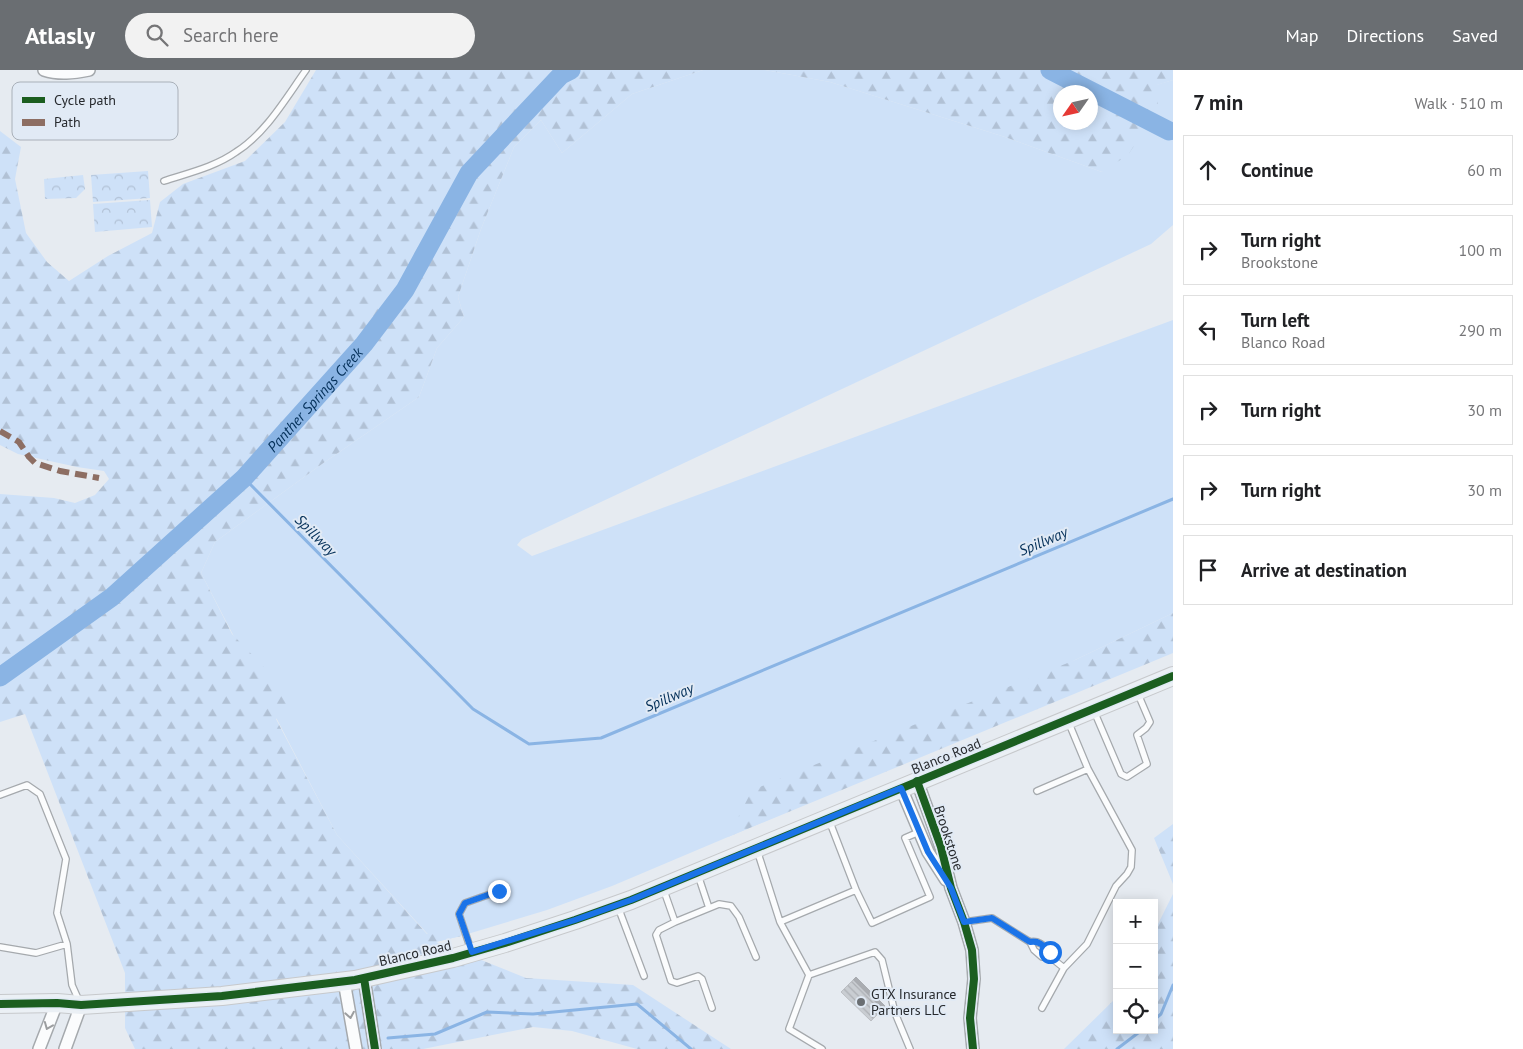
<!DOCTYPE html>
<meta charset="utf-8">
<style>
body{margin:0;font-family:"PT Sans",sans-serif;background:#f2f2f2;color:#202124}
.controls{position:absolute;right:15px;bottom:15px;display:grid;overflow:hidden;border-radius:0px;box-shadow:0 2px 12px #0003}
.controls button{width:45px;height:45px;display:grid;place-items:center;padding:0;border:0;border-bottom:1px solid #e0e0e0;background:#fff;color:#202124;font:25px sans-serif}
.compass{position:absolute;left:1053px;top:15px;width:45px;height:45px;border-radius:50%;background:#fff;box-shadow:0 2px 12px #0003;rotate:236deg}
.stop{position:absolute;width:15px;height:15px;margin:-11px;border:4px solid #1a73e8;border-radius:50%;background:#fff}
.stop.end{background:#1a73e8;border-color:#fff;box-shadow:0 1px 5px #0008}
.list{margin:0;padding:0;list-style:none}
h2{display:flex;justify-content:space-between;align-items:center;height:65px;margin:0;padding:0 20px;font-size:21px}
h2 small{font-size:16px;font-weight:400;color:#757577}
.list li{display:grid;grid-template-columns:32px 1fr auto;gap:15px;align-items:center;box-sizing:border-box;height:70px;margin:0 10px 10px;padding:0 10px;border:1px solid #e0e0e0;border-radius:0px}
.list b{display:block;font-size:19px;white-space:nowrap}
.list p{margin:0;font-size:16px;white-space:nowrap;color:#757577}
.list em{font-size:16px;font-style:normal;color:#757577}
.icon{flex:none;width:28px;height:28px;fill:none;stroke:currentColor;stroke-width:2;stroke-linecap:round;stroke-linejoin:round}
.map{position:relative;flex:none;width:1173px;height:979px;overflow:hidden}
header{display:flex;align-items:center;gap:30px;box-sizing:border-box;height:70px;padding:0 25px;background:#6a6e72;color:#fff}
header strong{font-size:24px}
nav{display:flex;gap:28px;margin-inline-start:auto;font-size:18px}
.search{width:350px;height:45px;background:#f2f2f2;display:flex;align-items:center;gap:12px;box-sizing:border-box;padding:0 18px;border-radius:28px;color:#757577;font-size:19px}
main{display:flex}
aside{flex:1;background:#fff}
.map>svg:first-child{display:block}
.green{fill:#cee1f8}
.forest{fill:url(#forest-firs);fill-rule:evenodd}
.park{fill:url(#park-crowns)}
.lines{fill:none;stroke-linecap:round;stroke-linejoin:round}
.stream{stroke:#8ab4e4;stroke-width:3}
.river{stroke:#8ab4e4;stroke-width:19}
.building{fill:url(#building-back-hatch);stroke:#bbbec3;filter:url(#shadow)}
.lane-casing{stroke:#a5a9ad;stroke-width:8}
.street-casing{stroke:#a5a9ad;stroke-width:14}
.primary-casing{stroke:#c7c9cc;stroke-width:20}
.lane{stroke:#fbfcfd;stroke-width:5.5}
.street{stroke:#fbfcfd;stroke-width:11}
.primary{stroke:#ebf0f5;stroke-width:18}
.quiet{stroke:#8d6e63;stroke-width:6;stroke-dasharray:12 6;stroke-linecap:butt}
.cycleway-casing{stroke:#e1eaf5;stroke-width:11}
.cycleway{stroke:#1b5e20;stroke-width:8}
.oneway{stroke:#9c9ea0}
.route{stroke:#1a73e8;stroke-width:6}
.poi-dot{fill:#6a6e72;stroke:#e1eaf5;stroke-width:2}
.labels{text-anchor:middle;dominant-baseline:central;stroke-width:4;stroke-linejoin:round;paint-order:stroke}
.street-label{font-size:14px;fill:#272a2e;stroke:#e1eaf5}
.poi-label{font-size:14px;fill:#272a2e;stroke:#e1eaf5;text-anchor:start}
.water-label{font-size:15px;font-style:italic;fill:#032f58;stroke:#e1eaf5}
.key{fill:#e1eaf5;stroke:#a9b0b9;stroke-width:1}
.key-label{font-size:14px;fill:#272a2e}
</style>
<header>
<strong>Atlasly</strong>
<div class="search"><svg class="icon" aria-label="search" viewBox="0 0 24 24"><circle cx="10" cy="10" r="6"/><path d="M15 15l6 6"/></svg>Search here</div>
<nav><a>Map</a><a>Directions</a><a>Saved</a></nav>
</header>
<main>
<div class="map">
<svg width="1173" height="979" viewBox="0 0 1173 979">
<defs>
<pattern id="forest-firs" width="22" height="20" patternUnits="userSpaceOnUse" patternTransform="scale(1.25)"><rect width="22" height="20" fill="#cee1f8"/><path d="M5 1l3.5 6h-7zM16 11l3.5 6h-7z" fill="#b1c1d5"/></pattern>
<pattern id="park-crowns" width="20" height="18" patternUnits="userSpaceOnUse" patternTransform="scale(1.25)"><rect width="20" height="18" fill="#cee1f8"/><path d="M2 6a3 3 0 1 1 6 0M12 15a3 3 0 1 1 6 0" fill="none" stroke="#b1c1d5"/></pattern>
<pattern id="building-back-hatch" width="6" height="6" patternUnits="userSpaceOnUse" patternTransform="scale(1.25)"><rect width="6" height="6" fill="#c9cdd2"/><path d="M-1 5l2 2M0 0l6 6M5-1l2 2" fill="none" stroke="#adb0b5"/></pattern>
<filter id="shadow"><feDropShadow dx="3" dy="-3" stdDeviation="0" flood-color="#0004"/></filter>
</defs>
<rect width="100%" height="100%" fill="#e6ebf1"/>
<path class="green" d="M703,0H765L830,12L1005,67L1102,102L1156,15L1173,10V155L1151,174L522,469L517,475L532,486L1173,250V543L1075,590L851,715L612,816L547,840L461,866L435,872L337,765L201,503L215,472L322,394L419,327L437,278L464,247L458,227L481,159L514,77L541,50L562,83L632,24Z"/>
<path class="forest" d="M316,0H703L632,24L562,83L541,50L514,77L481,159L458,227L464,247L437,278L419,327L322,394L215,472L201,503L232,564L298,632L276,649L337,765L427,864L461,866L436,872L526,908L633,915L731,979H637L572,961L533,957L423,979H135L125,958V903L25,644L0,652V424L54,428L75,433L95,425L109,409L104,401L77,397L18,384L0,375V61L21,77L15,109L26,163L47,192L69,211L108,186L152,163L160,132L183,114L245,91L285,52Z
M765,0H1173V10L1157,15L1158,40L1128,85L1102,102L1005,67L830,12ZM1090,22V52H1060V22Z
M1173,543V583L728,767L752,720L1075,590Z
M1173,754V814L1154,768Z
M1173,824V979H1064L1117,927V960H1154V862Z"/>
<path class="park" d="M148,101L150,128L93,132L91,105Z
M83,105L85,119L76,128L45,129L44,109Z
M150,130L152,157L95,162L93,134Z"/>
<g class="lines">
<path class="stream" d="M244,408L473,639L529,674L601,668L1173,429
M1154,950L1161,944L1173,915
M388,968L435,964L487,942L533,944L637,934L691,979
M1117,979L1142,960"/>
<g class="river">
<path d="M1050,0L1169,61"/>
<path id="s1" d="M0,607L112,527L244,408L364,274L405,220L469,103L561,5L571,0"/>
</g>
</g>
<path class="building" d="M853,910L882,939L871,951L841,922Z"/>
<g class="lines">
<defs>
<path id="lane" d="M164,111C188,103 215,97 236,82C266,63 286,28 306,0
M1094,641L1121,704L1127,707L1147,694L1137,665L1146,658L1150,652L1138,624
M1037,721L1088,699
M0,725L27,715L40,724L66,789L57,843L67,874
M757,780L780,852L809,905L875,882L882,890L895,943L910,979
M698,805L709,838
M663,818L675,852L659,860L656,865L671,911L677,913L698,906L702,909L712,938
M856,820L872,853L930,827L905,768L919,762
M618,837L644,906
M675,852L719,834L731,836L739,847L756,887
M780,852L856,820L829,750
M964,852L992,848L1030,872L1034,880L1042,887L1049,886L1064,898L1087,874L1116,816L1127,804L1131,797L1132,780L1088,699L1068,651
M1030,872C1039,870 1044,876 1050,882L1049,886
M0,877L36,883L67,874L72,915L80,933
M471,880L459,844L465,833L499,821
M809,905L789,959L822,979
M1042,938L1064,898"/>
<path id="street" d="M44,0C59,5 74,3 89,0
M917,711L941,777L951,818L964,852L972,880L974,909L970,948L973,979
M901,718L928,782L946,810
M364,908L375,979
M344,911L356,979
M39,979L57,933
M65,979L81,935"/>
<path id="primary" d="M0,934L57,933L81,935L222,926L355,910L453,888L505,873L575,850L631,830L1173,606"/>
</defs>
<use href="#lane" class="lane-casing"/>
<use href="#street" class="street-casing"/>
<use href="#primary" class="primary-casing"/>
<use href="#lane" class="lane"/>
<use href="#street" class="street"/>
<use href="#primary" class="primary"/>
<path class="quiet" d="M0,361L19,372L29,387L35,393L60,401L99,408"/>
<defs>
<path id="cycleway" d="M917,711L941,777L951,818L964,852L972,880L974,909L970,948L973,979
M364,908L375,979
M0,934L57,933L81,935L222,926L355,910L453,888L505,873L575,850L631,830L1173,606"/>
</defs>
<use href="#cycleway" class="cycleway-casing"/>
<use href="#cycleway" class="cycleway"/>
</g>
<defs><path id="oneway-chevron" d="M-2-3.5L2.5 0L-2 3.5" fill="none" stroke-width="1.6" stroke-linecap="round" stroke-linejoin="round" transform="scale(1.25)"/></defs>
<g class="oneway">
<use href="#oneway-chevron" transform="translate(350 945) rotate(80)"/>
<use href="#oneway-chevron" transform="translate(48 956) rotate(112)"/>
</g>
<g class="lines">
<path class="route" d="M499,821L465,833L459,844L472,882L575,850L631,830L901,718L928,782L951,818L964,852L992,848L1030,872C1039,870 1044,876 1050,882"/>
</g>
<circle class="poi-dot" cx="861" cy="932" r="5"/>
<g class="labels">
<g class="street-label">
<text transform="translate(946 686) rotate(-22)">Blanco Road</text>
<text transform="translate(949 768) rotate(72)">Brookstone</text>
<text transform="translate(415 883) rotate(-13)">Blanco Road</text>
</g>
<g class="poi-label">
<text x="871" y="924">GTX Insurance<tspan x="871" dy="16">Partners LLC</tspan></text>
</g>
<g class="water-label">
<text stroke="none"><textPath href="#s1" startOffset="421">Panther Springs Creek</textPath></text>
<text transform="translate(316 465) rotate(45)">Spillway</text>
<text transform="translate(1043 471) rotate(-23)">Spillway</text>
<text transform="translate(669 627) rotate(-23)">Spillway</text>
</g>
</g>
<rect x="12" y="12" width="166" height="58" rx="8" class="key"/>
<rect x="22" y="27" width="23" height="6" fill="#1b5e20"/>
<rect x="22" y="49" width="23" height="7" fill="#8d6e63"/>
<g class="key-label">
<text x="54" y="35">Cycle path</text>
<text x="54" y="57">Path</text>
</g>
</svg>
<div class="controls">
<button>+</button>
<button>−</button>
<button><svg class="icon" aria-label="locate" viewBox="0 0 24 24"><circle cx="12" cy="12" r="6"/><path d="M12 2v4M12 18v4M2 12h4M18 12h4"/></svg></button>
</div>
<svg class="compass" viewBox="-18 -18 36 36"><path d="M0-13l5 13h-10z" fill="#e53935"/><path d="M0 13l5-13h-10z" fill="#757577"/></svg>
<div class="stop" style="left:1050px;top:882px"></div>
<div class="stop end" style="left:499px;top:821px"></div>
</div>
<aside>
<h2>7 min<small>Walk · 510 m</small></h2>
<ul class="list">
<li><svg class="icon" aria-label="ahead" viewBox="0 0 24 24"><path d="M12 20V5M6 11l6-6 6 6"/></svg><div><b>Continue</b></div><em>60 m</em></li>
<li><svg class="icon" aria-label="right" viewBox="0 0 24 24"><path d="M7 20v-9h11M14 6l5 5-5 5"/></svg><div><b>Turn right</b><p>Brookstone</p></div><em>100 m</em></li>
<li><svg class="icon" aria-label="left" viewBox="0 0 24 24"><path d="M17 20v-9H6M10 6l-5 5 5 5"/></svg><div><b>Turn left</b><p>Blanco Road</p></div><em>290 m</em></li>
<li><svg class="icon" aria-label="right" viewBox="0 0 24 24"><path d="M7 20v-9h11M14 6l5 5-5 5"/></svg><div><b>Turn right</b></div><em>30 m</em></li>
<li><svg class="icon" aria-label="right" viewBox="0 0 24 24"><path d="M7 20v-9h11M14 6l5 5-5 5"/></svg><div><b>Turn right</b></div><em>30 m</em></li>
<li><svg class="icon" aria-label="arrive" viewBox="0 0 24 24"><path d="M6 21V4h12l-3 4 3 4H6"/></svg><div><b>Arrive at destination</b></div></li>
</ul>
</aside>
</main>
